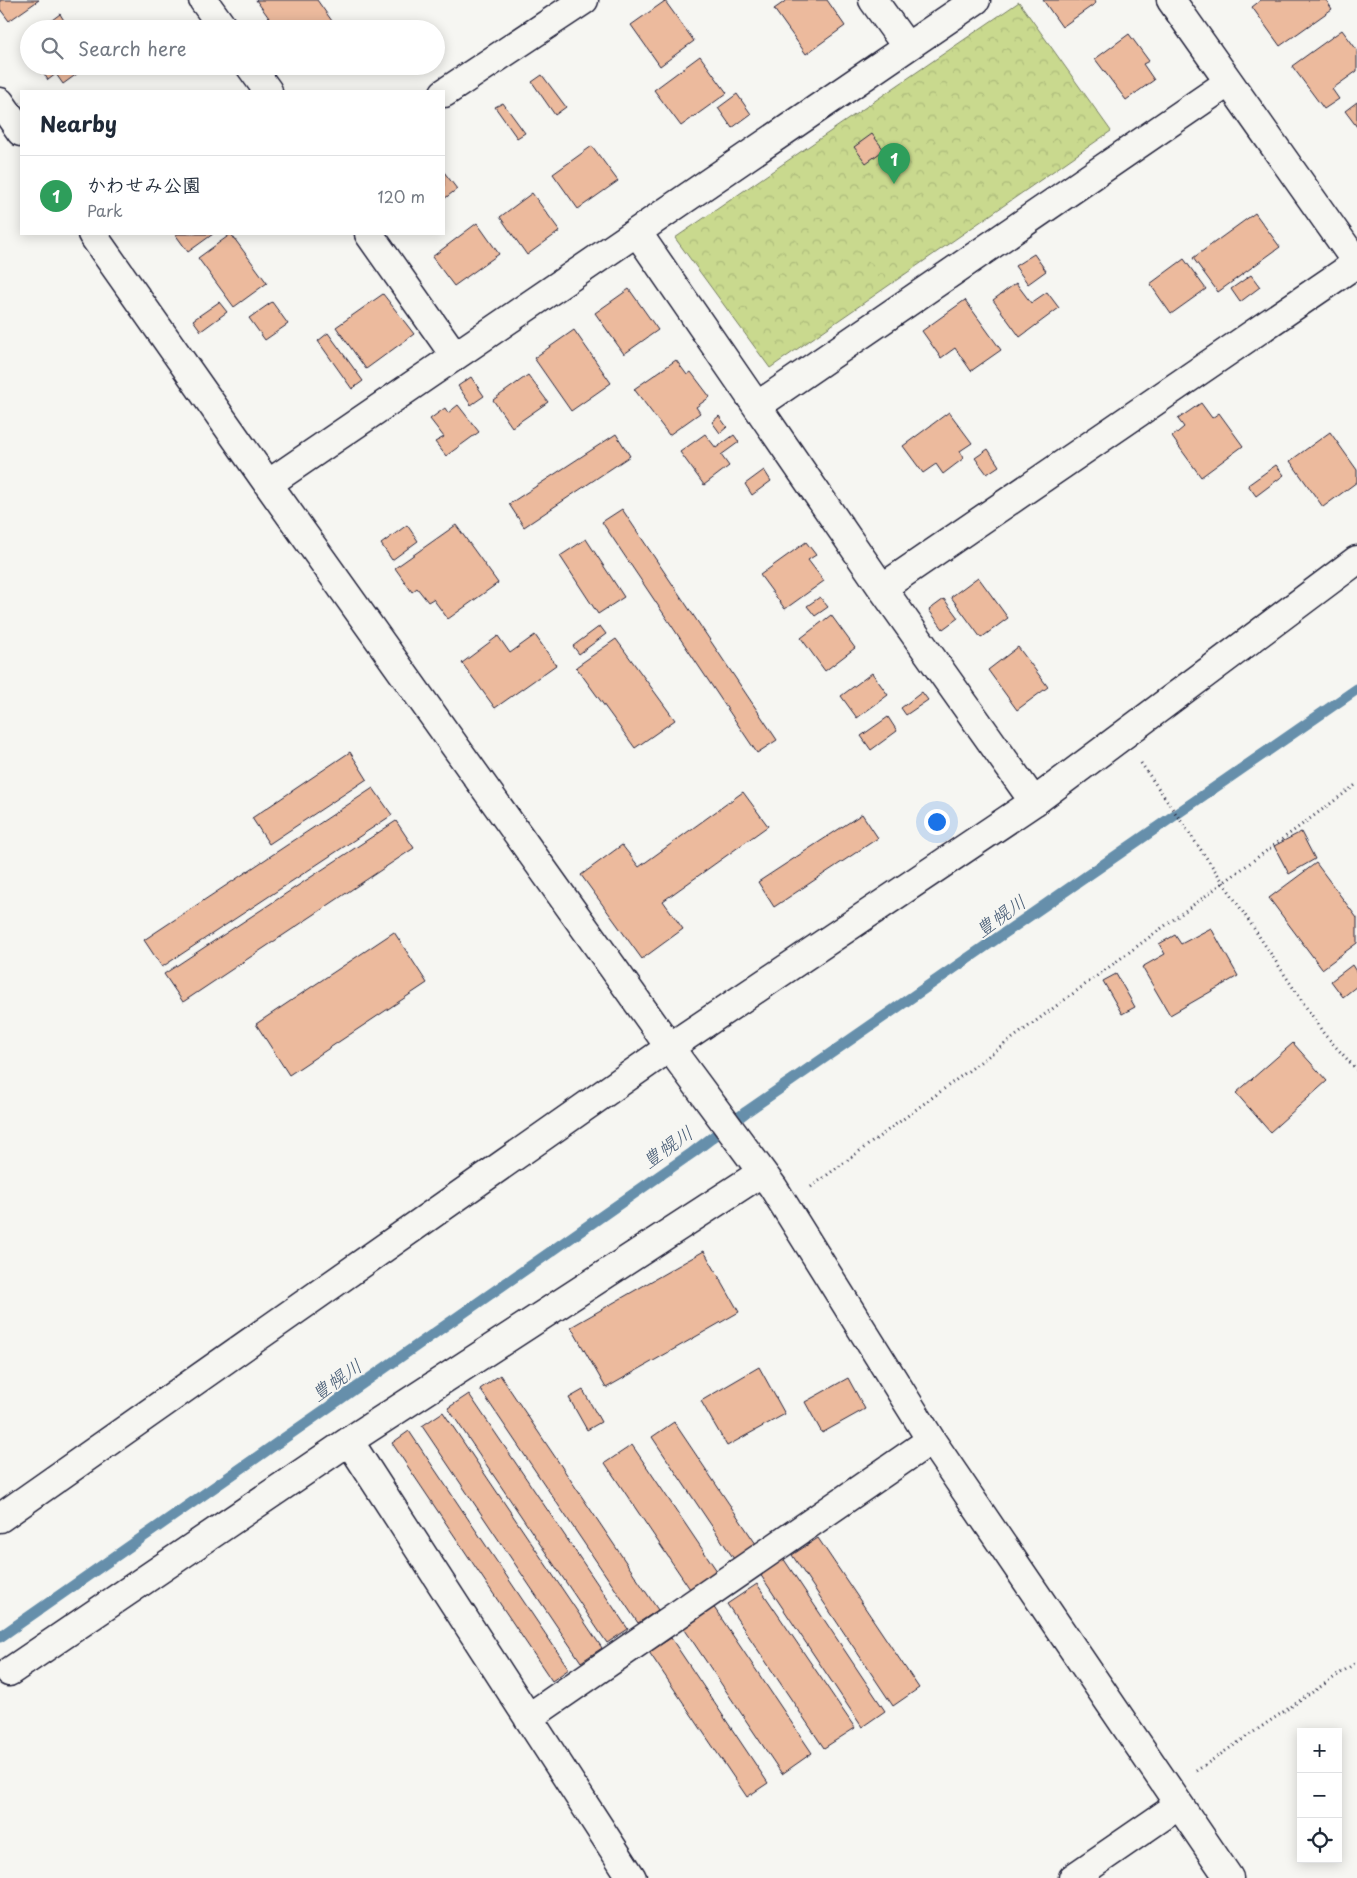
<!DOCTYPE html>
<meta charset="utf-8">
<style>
body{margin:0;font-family:"Playpen Sans","Klee One",sans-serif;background:#f6f6f7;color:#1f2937}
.controls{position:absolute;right:15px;bottom:15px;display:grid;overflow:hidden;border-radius:0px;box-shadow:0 2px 12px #0003}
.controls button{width:45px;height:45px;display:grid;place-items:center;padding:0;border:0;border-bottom:1px solid #e0e1e3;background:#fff;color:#1f2937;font:25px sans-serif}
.you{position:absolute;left:936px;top:821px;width:18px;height:18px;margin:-12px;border:4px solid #fff;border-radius:50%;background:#1a73e8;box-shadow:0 0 0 8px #1a73e833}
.badge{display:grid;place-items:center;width:32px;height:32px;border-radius:50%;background:#b45309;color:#fff;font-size:16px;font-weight:700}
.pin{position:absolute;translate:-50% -41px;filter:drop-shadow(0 1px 2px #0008)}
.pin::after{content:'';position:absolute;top:26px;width:18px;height:15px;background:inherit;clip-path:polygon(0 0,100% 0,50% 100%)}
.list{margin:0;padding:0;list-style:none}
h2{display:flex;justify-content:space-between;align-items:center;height:65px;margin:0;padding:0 20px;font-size:21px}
h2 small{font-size:16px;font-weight:400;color:#747a83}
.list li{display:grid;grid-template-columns:32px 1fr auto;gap:15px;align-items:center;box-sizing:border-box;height:80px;padding:0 20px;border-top:1px solid #e0e1e3}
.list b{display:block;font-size:19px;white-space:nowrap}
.list p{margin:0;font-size:16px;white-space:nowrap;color:#747a83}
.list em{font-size:16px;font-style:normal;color:#747a83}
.icon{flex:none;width:28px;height:28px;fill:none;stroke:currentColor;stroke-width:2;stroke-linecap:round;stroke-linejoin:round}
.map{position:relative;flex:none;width:1357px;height:1878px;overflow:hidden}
.search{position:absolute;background:#fff;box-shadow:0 2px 12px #0003;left:20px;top:20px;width:425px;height:55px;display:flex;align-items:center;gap:12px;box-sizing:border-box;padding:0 18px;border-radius:28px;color:#747a83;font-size:19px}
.panel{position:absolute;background:#fff;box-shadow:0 2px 12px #0003;left:20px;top:90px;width:425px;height:145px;border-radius:0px}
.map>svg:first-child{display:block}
.park{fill:url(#park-crowns);stroke:#767e64}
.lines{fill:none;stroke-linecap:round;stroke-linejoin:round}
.stream{stroke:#668fab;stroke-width:11}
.building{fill:#ecba9d;stroke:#22223b}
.street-casing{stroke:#22223b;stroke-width:31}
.path{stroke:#22223b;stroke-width:3;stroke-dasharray:1 4;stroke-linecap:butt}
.street{stroke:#f6f6f2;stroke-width:28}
.labels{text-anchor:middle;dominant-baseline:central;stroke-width:4;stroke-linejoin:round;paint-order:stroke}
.water-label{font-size:19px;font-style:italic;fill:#445973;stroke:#f6f6f2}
</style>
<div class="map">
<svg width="1357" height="1878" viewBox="0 0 1357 1878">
<defs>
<pattern id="park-crowns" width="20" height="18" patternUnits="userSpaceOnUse" patternTransform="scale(1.25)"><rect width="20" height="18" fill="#c9d98e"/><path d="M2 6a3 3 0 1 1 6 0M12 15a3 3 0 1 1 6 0" fill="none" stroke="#acba7b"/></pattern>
</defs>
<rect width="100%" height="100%" fill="#f6f6f2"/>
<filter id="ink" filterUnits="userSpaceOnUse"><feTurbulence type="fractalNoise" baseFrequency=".02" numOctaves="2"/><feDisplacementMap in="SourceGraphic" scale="10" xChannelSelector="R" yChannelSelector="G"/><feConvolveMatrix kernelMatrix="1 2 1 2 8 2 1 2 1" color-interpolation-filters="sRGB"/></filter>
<g filter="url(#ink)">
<path class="park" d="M1019,2L1111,131L770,368L675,238Z"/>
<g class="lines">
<path class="stream" d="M0,1637L692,1153L746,1112L1357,689"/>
</g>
<path class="building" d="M0,0H39L9,21L0,9Z
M256,0H317L337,28L277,29Z
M787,0H827L845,26L806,54L774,9Z
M1043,0H1094L1096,3L1062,27Z
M1261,0H1326L1332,9L1280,46L1252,7Z
M665,1L694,41L660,66L631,25Z
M60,14L65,22L56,29H40Z
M1342,30L1357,50V71L1332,89L1339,99L1324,109L1292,66Z
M1129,34L1149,61L1143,64L1154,80L1126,100L1095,59Z
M700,56L727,93L681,126L654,90Z
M39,66H88L63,84L56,74L48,80Z
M542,75L566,107L555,115L532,82Z
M737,94L751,114L732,128L718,108Z
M1357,102V127L1345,111Z
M503,103L525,133L517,138L495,107Z
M872,134L884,150L866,163L854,147Z
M592,146L618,181L578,209L553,174Z
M444,172L457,189L444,199Z
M532,193L560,231L527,255L500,217Z
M1255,213L1280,247L1218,292L1193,258Z
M477,223L499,254L454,286L432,257Z
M175,234H213L188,252Z
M231,234L267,283L234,307L198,258Z
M1034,254L1046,271L1028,284L1015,266Z
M1184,259L1206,289L1171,314L1150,284Z
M1251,275L1260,287L1240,302L1231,289Z
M1016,283L1031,303L1047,292L1059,308L1020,337L993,300Z
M629,289L658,330L624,354L595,313Z
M383,294L414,334L366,369L336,327Z
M965,300L1001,350L971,371L955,348L941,358L922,331Z
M219,302L227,312L201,331L193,320Z
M272,302L288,324L265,340L249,318Z
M574,330L611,383L571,411L534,358Z
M328,333L363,381L352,389L318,341Z
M676,360L687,375L691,372L710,397L696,407L700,413L669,435L634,389Z
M528,375L548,402L512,427L493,400Z
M471,377L484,396L471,405L458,386Z
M1201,403L1212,418L1219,413L1243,446L1201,477L1172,437L1184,427L1178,419Z
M458,405L479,432L446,456L435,442L444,437L430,419L445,408L448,413Z
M949,412L972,443L960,451L964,458L943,474L936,464L923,473L903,446Z
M719,416L727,427L720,433L712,422Z
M1330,432L1357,470V482L1323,507L1290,461Z
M616,434L630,456L524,527L509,504Z
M705,434L716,448L734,435L739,442L721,455L729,466L704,485L680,452Z
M988,449L999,466L987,474L975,458Z
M1276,465L1284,475L1256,496L1248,485Z
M764,470L771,481L752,495L745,484Z
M622,509L777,740L757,753L602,522Z
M407,525L418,541L392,560L381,544Z
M456,525L498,583L448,619L433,599L428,602L417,588L412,592L395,568Z
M586,539L624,597L598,614L560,556Z
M806,542L816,555L808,560L824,581L785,609L760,575Z
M978,577L1008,618L981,638L951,597Z
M820,597L828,607L815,616L807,606Z
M944,599L958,618L943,629L929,610Z
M831,615L855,648L825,671L801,638Z
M600,626L606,634L579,654L573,646Z
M535,635L556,665L495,708L462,663L498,636L510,653Z
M616,639L675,720L635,748L576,667Z
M1018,647L1048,687L1017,710L988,670Z
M872,673L888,695L857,718L841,696Z
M922,692L928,700L906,715L901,708Z
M888,717L897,731L871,750L861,736Z
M350,752L367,779L269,844L252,818Z
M373,788L392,815L162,967L144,940Z
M743,792L768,826L663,901L683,929L642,959L581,875L622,845L639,867Z
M862,814L878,838L774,907L758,882Z
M396,821L414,848L183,1002L164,974Z
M1301,832L1315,859L1289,874L1274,846Z
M1316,863L1357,918V943L1322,969L1269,898Z
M1211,928L1238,976L1170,1015L1142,967L1165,954L1159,944L1175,935L1181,944Z
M394,932L427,983L289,1075L256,1024Z
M1352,965L1357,973V986L1343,997L1331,981Z
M1116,974L1135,1007L1122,1014L1103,981Z
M1293,1043L1327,1081L1270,1132L1236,1093Z
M704,1251L739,1312L606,1388L571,1327Z
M759,1367L785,1414L727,1446L701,1401Z
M500,1375L658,1610L638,1623L480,1389Z
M848,1378L865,1409L822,1433L805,1402Z
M583,1390L601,1422L587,1430L569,1398Z
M469,1394L628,1629L607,1643L448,1408Z
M443,1412L602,1648L581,1662L422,1426Z
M674,1422L756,1544L734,1559L652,1437Z
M409,1431L569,1669L552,1681L392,1443Z
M632,1445L717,1571L690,1589L605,1463Z
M818,1538L919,1688L893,1706L792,1555Z
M783,1558L885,1711L862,1727L760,1574Z
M757,1584L855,1728L824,1748L727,1604Z
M713,1606L812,1753L782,1774L683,1627Z
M671,1638L768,1783L747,1797L649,1652Z"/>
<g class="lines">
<defs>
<path id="street" d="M203,0L224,29
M873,0L907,47
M1171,0L1357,263
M250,66L268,91
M444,93L584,0
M0,102L21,132
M637,232L882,588L1034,802
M92,234L268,484L681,1063L773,1187L931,1440L1229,1878
M369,234L455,356
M757,406L1229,82
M268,484L976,0
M882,588L1357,263
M349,1441L632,1878
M0,1518L670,1047L1034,802L1357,560
M9,1672L349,1441L761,1173
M528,1718L931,1440
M1073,1878L1179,1805"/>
</defs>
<use href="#street" class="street-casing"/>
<path class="path" d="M1141,763L1223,882L1324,1034L1357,1070
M811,1187L1357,784
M1196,1771L1357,1662"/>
<use href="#street" class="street"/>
</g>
</g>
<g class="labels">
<g class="water-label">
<text transform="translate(1000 915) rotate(-35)">豊幌川</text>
<text transform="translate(667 1146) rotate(-35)">豊幌川</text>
<text transform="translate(336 1379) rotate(-35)">豊幌川</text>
</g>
</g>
</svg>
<div class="controls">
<button>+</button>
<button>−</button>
<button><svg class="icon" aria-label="locate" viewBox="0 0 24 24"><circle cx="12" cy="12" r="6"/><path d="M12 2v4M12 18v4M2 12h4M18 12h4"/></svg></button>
</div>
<div class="you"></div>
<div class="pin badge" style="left:894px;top:184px;background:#2e9e5b">1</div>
<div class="search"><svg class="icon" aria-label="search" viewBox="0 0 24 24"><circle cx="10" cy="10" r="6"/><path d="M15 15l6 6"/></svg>Search here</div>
<section class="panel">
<h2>Nearby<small></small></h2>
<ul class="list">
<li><span class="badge" style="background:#2e9e5b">1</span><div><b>かわせみ公園</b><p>Park</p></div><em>120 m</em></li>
</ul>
</section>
</div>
